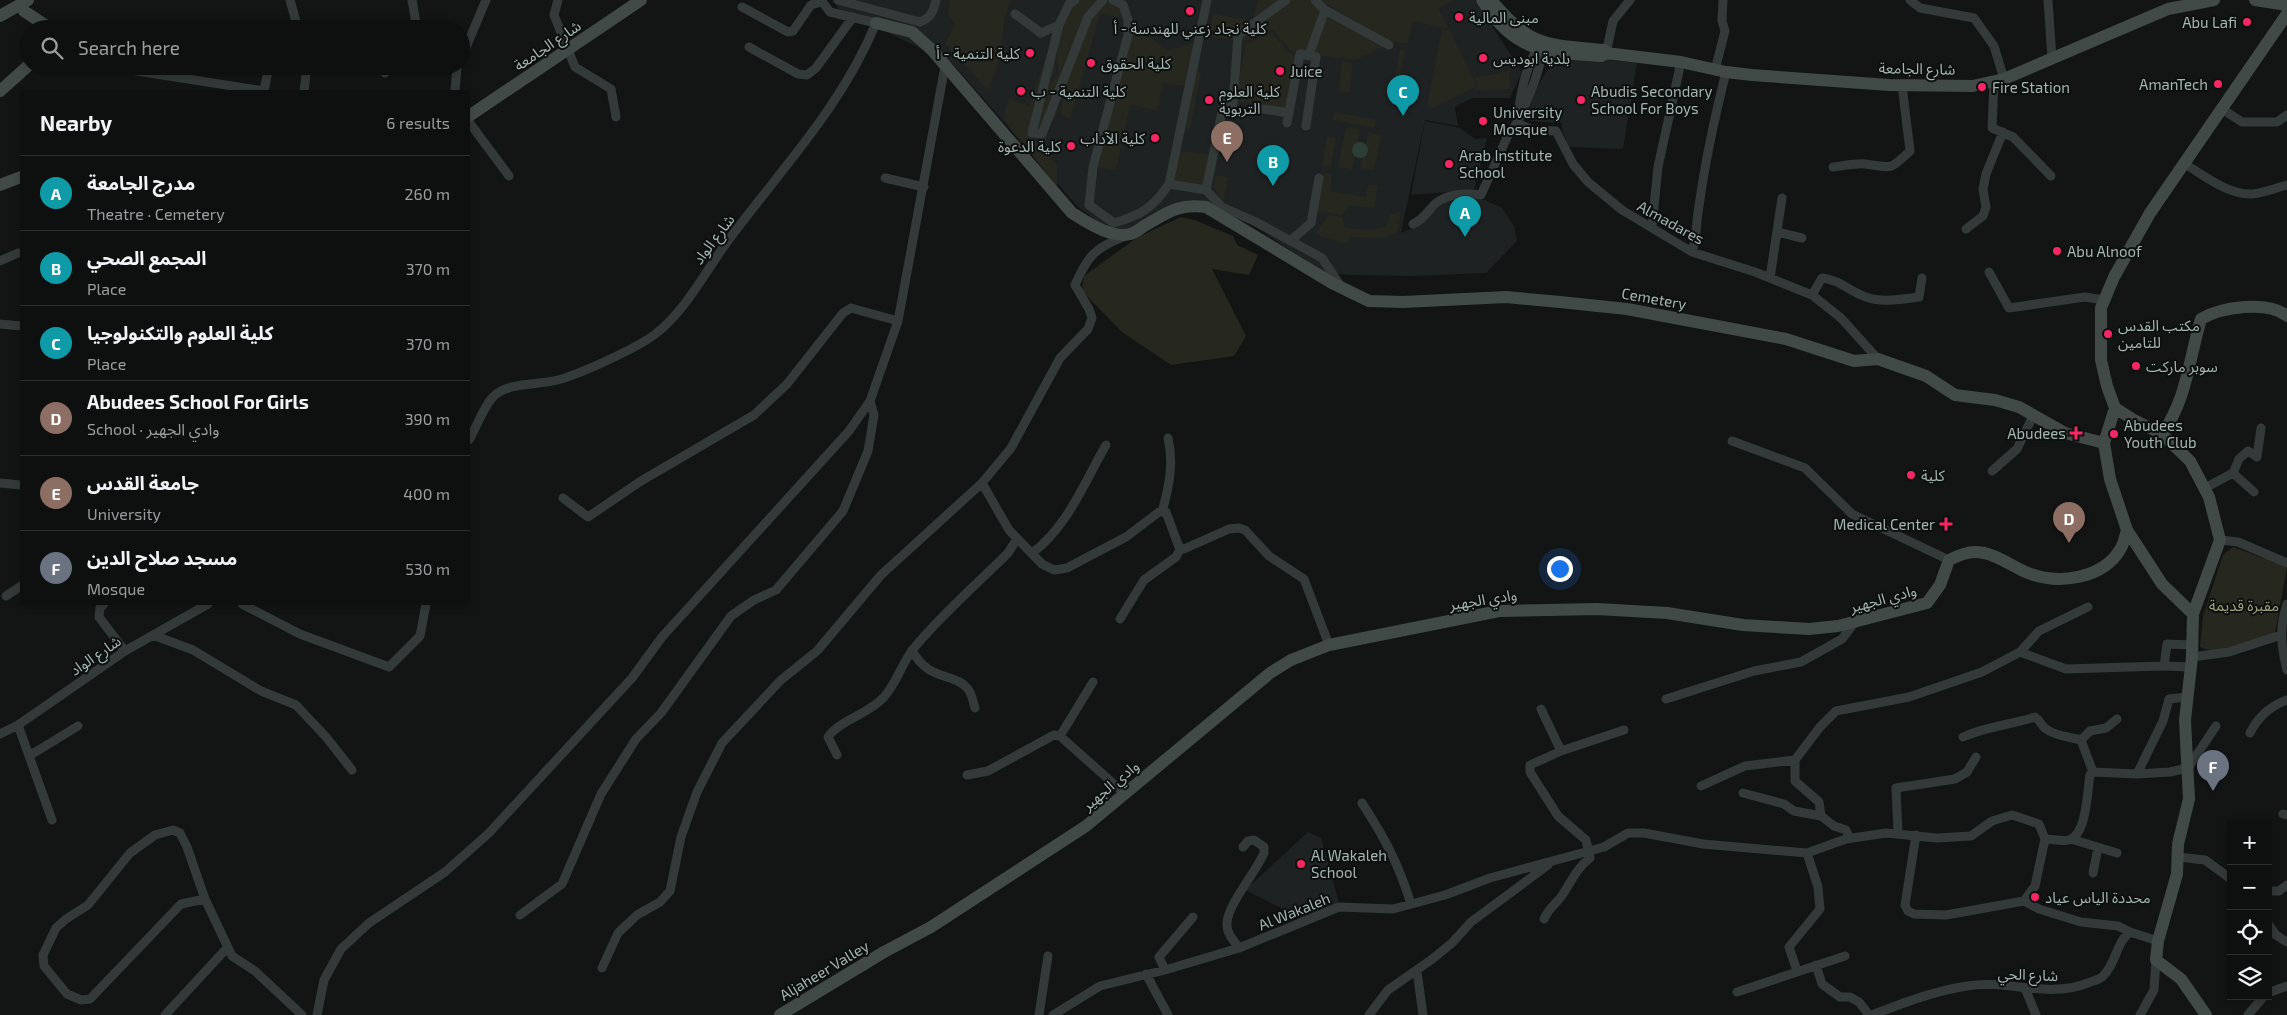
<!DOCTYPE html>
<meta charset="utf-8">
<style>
body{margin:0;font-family:"Exo 2","Noto Sans Arabic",sans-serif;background:#171919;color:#f1f3f6}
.controls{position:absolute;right:15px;bottom:15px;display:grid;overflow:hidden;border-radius:0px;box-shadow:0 2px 8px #0003}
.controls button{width:45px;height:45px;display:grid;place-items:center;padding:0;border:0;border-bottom:1px solid #2e3030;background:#0e1010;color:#f1f3f6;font:25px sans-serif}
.you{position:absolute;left:1559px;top:568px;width:18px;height:18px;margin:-12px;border:4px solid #fff;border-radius:50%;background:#1a73e8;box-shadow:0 0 0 8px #1a73e833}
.badge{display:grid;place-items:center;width:32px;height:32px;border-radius:50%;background:#f82763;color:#fff;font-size:16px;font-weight:700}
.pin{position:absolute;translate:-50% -41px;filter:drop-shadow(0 1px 2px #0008)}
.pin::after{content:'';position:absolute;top:26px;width:18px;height:15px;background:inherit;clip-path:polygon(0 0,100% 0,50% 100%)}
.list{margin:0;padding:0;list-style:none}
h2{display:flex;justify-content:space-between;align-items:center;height:65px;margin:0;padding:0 20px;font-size:21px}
h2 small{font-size:16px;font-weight:400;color:#9b9d9f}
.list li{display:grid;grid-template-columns:32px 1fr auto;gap:15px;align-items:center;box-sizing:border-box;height:75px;padding:0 20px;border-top:1px solid #2e3030}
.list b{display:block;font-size:19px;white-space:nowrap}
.list p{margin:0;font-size:16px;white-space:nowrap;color:#9b9d9f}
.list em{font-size:16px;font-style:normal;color:#9b9d9f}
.icon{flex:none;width:28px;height:28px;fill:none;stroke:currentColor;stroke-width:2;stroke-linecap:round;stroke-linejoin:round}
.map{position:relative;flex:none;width:2287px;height:1015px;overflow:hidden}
.search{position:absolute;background:#0e1010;box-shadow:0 2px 8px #0003;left:20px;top:20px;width:450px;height:55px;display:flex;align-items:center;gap:12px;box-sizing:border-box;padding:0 18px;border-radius:28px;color:#9b9d9f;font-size:19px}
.panel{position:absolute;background:#0e1010;box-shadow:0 2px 8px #0003;left:20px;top:90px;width:450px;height:515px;border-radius:0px}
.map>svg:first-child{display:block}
.built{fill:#1f2222}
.green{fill:#26281f}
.water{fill:#2c3e35}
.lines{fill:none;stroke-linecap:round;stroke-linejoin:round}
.street{stroke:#343a39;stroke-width:9}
.secondary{stroke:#424a48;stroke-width:12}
.poi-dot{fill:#f82763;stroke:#0e1010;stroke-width:2}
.labels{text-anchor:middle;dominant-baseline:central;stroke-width:4;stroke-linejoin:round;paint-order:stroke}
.poi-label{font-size:15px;fill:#a4b6b1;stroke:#0e1010;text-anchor:start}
.street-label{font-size:15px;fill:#a4b6b1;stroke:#0e1010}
.park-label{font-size:15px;fill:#9da27a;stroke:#0e1010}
</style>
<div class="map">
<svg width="2287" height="1015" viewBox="0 0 2287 1015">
<rect width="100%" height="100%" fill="#131515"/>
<path class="built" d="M832,0H1475L1522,72L1510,98H1472L1455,107L1458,126L1425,120L1401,233L1422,224L1429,215L1446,202L1472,198L1485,200L1502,208L1514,226L1517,241L1486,273L1415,276L1353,275L1323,273L1246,220L1201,200L1172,204L1129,230L1119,231L1102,225L1077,206L953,64L839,9Z
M1586,58L1637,63L1623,149L1569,147L1562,129V123L1530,121L1527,116L1534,92L1548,69L1567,61Z
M1425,121L1460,128L1475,139L1487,138L1474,190L1411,195Z
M1308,832L1321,838L1339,903L1301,918L1245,890Z"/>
<path class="green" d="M950,0H1011L1005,16L1000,55L989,91L945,44L955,25L948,13Z
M1078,0H1101L1062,77L1057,114L1042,132L1034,131L1044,91L1059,73C1055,46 1052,17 1078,0Z
M1107,0L1122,7L1126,19L1100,13L1070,120L1061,114L1067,77L1089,18Z
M1258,0H1282L1253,20Z
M1289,0H1312L1323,10L1308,53L1291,51L1273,30L1246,40H1239L1240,36Z
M1320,0H1454L1438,8L1449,29L1413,21L1408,43L1388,41Z
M1213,14L1253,21L1235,40L1209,36Z
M1326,14L1384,46L1355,60L1312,54Z
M1442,29L1450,31L1477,86L1433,108L1427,107Z
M1131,33L1151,38L1167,50L1196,43L1187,86L1163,83L1158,111L1130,105L1116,170L1098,167L1115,89Z
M1272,33L1289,53L1298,55L1287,110L1235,101L1246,44Z
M1051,43L1056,72L1041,89L1031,135L1057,165V187L1003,118L1009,99L1029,106Z
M1400,49L1405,50L1397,90L1393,89Z
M1342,62L1352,63L1349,92L1339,91Z
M1194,71L1201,72L1190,129L1183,128Z
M1509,71L1510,89L1473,90L1478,86L1475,78Z
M1335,112L1376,120L1374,128L1333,120Z
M1346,127L1359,129L1358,142L1352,148L1355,156L1352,169L1338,167Z
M1368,132L1381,135L1374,170L1361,168L1362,158L1369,151L1366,143Z
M1327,136L1336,138L1331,167L1322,165Z
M1180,151L1209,154L1204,186L1174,182Z
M1324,172L1332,174L1330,191L1366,197L1368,185L1378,186L1374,208L1350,205L1342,215L1317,211Z
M1215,175L1228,177L1223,203L1214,187Z
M1401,212L1397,233L1384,238L1350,237L1347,244L1315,234L1328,215L1342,217L1345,228L1367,230L1385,227L1391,214Z
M1181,217L1197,221L1233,236L1237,245L1258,255L1249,275L1212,269L1246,336L1234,356L1171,365L1122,332L1082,291L1084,276L1138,237Z
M2233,547L2287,567L2275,633C2254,640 2221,657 2200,647L2203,616L2223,555Z"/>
<path class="water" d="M1352 150a8 8 0 1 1 16 0a8 8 0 1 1-16 0Z"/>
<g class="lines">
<path class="street" d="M290,0L298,29
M412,0L417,29
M558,0L554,15L575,67L611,89L616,117
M838,0L920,22C931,18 934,10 936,0
M1113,0L1123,5L1128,20V35L1093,167L1089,205L1114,223C1141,215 1153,208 1169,184L1207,0
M1286,0L1238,35L1233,104L1224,102L1206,190L1222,207L1256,222L1322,258L1342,288
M1315,0L1325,10L1389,45
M1910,0L1920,8L1974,18L1994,46L2004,79
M2048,0L2052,58
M742,7L788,32L793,31L811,5L821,2
M1015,14L1041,33L1059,25L1069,4L1075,0
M1059,25L1032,133L1042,134L1088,17L1103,0
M1541,42C1545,65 1526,102 1517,123C1520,94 1525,67 1541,42Z
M749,47L798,74L807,75L816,68L853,17
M1606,53L1613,21L1630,0
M1309,55L1325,10
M461,59L486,0
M105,66L264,91
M1715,70L1725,31L1722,21L1723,0
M385,73L390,66
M1994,82L1992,128L2013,137L2051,176
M264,91L269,66
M304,91L307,66
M455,91L457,66
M1263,109L1289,113
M2222,109L2242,122H2277L2287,115
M469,122L509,176
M1287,123L1300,54L1316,57L1306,126
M2185,164C2205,176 2228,195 2252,194C2264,193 2276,188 2287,185
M1833,167C1843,166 1855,163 1865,164C1892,167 1888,172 1910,151L1902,85
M885,178L924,187
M1169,184L1206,190
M1413,224C1423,220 1427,212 1434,205C1447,193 1465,193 1481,195L1509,133L1517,123L1533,130L1556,131L1573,164L1588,182L1622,210L1692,252L1755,272L1812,295L1841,318L1878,359
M1652,227L1658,167L1681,62
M1966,229L1983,216L1986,207L1983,189L1986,174L2003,132
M1777,232L1802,238
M1290,241L1311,223L1319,178
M1692,252C1697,237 1696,223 1699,206C1705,162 1715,116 1726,72
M0,261L18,253
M1989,272L2009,308L2085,297L2104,300
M1770,278L1782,198
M1812,295L1822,278C1839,280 1847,289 1861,295C1879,304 1900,299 1919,297L1922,278
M0,324L21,326
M469,440C476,428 484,406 493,397C507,382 539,385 558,380C580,374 635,349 654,335C686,311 706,270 730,238C783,167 842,106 876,23L830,12L821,0
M1732,441L1805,468L1852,514L1949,560
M1992,471L2017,449L2033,416
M2233,473L2239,459L2248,451L2257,457L2261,428
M0,483L21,485
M982,483L1009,530L1042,564L1054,570L1067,568L1084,559L1126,537L1159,512H1166L1179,547L1184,549L1229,529L1239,528L1245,530L1269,556L1304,579L1329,645
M2205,488L2233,473L2254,492
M563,498L588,517L641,481L754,415L787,384L843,313L851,308L898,321
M1162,512C1169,487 1174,463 1168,438
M2220,540L2238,542L2287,563
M1032,553C1067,528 1085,481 1106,445
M6,596L21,586
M104,604L100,608L99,617L125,651
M242,604L300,634L389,667L420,636L426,604
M2287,604C2279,628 2281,646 2287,670
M1120,619L1144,580L1176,557L1181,548
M153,635L193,650L261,691L296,705L326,737L352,770
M912,650C928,682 955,672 968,689C972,694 973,702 975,708
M2020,652L2039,631L2088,607
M2192,657L2229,652L2281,635
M2164,666L2167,644L2192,645
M1666,699L1754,671L1801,662L1842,639L1855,622
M1541,709L1561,751L1530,765V772L1558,816L1586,840L1590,858C1577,868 1572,880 1563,894C1557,904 1550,906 1544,919
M18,725L52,820
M2250,733C2258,717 2270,706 2287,700
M0,734L18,725L125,651L208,604
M1060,736L1093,682
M1963,737C1987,726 2011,725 2035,717C2041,721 2041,726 2046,729C2055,736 2070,737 2081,740L2093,772
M2081,740L2090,731L2106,728L2117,719
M1561,751L1624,730
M837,755L828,737C840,720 869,714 884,697C897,683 901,664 914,648C942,614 977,584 1008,553L1017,539
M29,756L78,726
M2137,774L2163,721L2169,699L2187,697
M967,775L988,771L1054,735L1060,736L1125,794
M1701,786L1745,766L1795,760
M1743,793L1784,804L1794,811L1821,816
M1362,803C1386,840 1398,863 1411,904
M2283,814L2287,815
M1898,833L1896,788L1955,779L1967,772L1976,757
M1916,835L1905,905L1908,911L1914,914L1946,915L2024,901L2039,909L2081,922L2118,926L2130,932
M1850,839L1846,830L1834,826L1821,816L1819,802L1795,781V760L1820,727L1836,711L1909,697L1982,672L2020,652L2066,669L2164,666L2190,667
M2071,839L2117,853
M2178,857L2205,860L2231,879
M2093,873L2098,848
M2268,891H2279L2287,885
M205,899L181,904L90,999L81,1000L67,994L44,966L43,955L56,928L66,919L88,905L130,853L155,835L173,830L180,833L187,847L205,899L232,956L255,971L302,1015
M2024,901L2035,886L2045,839
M520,915L562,884L601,794L636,739L661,713L731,616L754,600L776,590L843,511L868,451L874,415L870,401
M2268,924L2276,935L2287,942
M1239,948C1234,941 1226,933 1227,923C1228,904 1256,872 1264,853V847L1254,840L1248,841L1243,847
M1816,965L1822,984L1840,997H1850L1859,1002L1869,1015
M602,968L618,933L637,915L660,902L670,891L681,837L697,792L722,743L781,680L817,651L881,575L982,483L1011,448L1060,358L1088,329L1092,318L1089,309L1075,285C1088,255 1095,248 1125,236
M1165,970L1159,957L1193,917
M1417,971L1423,1015
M1797,971L1789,947L1820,909L1818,887L1807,853
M1146,974L1168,1015
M2025,988L2036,1015
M1737,992L1845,956
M2268,993L2287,986
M165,1015L227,948
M317,1015L324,980L341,949L369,923L445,872L489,833L632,678L662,637L849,431L870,401L898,321L945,66
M1039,1015L1048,956
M1053,1015L1100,986L1165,970L1239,948L1339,907L1393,909L1445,895L1490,878L1604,847L1628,833H1644L1703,844L1807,853L1846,839L1886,833L1937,838L1971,836L1992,821L2012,815L2039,824L2045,839C2052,839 2062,842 2069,840C2087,834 2087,792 2090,775L2093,772L2137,774L2170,772L2188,768L2216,726
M1369,1015L1388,990L1431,960L1452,943L1471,922L1548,865
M1872,1015C1903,1003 1934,991 1967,986C2008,979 2047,999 2088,983C2092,981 2099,980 2102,977C2116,965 2116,942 2130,932L2158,941
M2140,1015L2154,990L2156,960
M2248,1015L2264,996"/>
<path class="secondary" d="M1482,0C1514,53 1546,52 1601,56L1606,53L1604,50C1545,44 1531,48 1491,0
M2255,0L2287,5
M22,4L24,11L51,29
M0,16L28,0
M876,23L912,32L932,50L1072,213C1087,222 1111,239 1130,234C1135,233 1140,229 1144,226C1167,213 1178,203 1206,207L1332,283L1369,301L1403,302L1506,297L1560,302L1627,309L1786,339L1854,361L1878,359L1926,376L1955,395L1995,400L2019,407L2065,433L2104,443
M1606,53L1681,62L1726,72L1752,75L1889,85L1973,86L2004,79L2168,9L2214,0
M0,91L29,65
M469,116L641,0
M0,185L21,177
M2115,408L2104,443L2110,479L2127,530L2162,584L2193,614
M2162,434C2187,399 2189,359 2201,319C2221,307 2268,300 2287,316
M780,1015L884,952L931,927L1086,826L1270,673L1291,660L1329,645L1499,611L1597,609L1667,613L1743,625L1809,629L1838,626L1927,603L1940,585L1949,560C1957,556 1966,552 1975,552C1994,552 2011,566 2028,573C2058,585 2104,579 2121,548C2124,543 2125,536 2127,530
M2206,1015L2181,979L2156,960L2158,941L2177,874L2178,844L2189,799L2185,720L2192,657L2193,614L2220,540L2209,497L2190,461L2162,434L2134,420L2115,408L2107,386L2101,360V308L2114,277L2150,213L2287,14"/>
</g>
<g class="poi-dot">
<circle cx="1190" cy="11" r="5"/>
<circle cx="1459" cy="17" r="5"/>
<circle cx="2247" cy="22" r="5"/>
<circle cx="1030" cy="53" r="5"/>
<circle cx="1483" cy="58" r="5"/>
<circle cx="1091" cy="63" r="5"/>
<circle cx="1280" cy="71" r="5"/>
<circle cx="2218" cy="84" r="5"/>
<circle cx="1982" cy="87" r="5"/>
<circle cx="1021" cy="91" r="5"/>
<circle cx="1209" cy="100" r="5"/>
<circle cx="1581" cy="100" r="5"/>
<circle cx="1483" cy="121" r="5"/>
<circle cx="1155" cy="138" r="5"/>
<circle cx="1071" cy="146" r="5"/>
<circle cx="1449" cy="164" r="5"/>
<circle cx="2057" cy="251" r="5"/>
<circle cx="2108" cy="334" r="5"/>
<circle cx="2136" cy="366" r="5"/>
<path d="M2073.5 425.5h5v5h5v5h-5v5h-5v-5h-5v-5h5z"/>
<circle cx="2114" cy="434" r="5"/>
<circle cx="1911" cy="475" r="5"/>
<path d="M1943.5 516.5h5v5h5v5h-5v5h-5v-5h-5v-5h5z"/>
<circle cx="1301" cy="864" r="5"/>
<circle cx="2035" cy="897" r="5"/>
</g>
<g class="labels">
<g class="poi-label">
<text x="1469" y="17">مبنى المالية</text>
<text x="2237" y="22" text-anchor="end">Abu Lafi</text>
<text x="1190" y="28" text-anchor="middle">كلية نجاد زعني للهندسة - أ</text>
<text x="1020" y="53" text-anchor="end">كلية التنمية - أ</text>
<text x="1493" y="58">بلدية ابوديس</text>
<text x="1101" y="63">كلية الحقوق</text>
<text x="1290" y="71">Juice</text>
<text x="2208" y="84" text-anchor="end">AmanTech</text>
<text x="1992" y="87">Fire Station</text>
<text x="1031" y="91">كلية التنمية - ب</text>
<text x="1219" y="91">كلية العلوم<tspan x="1219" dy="17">التربوية</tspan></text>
<text x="1591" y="91">Abudis Secondary<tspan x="1591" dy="17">School For Boys</tspan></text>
<text x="1493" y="112">University<tspan x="1493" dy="17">Mosque</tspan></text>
<text x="1145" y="138" text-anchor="end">كلية الآداب</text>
<text x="1061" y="146" text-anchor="end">كلية الدعوة</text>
<text x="1459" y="155">Arab Institute<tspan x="1459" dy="17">School</tspan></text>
<text x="2067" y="251">Abu Alnoof</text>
<text x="2118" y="325">مكتب القدس<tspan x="2118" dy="17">للتامين</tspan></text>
<text x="2146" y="366">سوبر ماركت</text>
<text x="2124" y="425">Abudees<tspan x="2124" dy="17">Youth Club</tspan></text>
<text x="2066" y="433" text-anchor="end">Abudees</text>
<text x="1921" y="475">كلية</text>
<text x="1935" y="524" text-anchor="end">Medical Center</text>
<text x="1311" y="855">Al Wakaleh<tspan x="1311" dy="17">School</tspan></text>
<text x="2045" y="897">محددة الياس عياد</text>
</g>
<g class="street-label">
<text transform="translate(547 45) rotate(-34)">شارع الجامعة</text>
<text transform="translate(1917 68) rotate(1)">شارع الجامعة</text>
<text transform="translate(1671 222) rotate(29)">Almadares</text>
<text transform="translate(713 239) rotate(-53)">شارع الواد</text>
<text transform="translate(1654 298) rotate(10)">Cemetery</text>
<text transform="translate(1883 598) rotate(-15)">وادي الجهير</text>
<text transform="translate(1483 599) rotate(-9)">وادي الجهير</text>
<text transform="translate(95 655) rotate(-34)">شارع الواد</text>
<text transform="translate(1110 785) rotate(-40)">وادي الجهير</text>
<text transform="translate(1294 911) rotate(-22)">Al Wakaleh</text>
<text transform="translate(824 970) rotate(-31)">Aljaheer Valley</text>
<text transform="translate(2028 974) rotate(2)">شارع الحي</text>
</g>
<g class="park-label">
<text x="2244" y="605">مقبرة قديمة</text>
</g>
</g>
</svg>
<div class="controls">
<button>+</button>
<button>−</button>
<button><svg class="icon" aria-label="locate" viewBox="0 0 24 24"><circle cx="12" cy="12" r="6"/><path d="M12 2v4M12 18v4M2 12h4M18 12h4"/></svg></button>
<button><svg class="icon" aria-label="layers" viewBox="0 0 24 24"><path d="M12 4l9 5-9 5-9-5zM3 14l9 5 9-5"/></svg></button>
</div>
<div class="you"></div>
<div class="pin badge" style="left:1465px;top:237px;background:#0f9aa8">A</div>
<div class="pin badge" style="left:1273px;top:186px;background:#0f9aa8">B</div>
<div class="pin badge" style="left:1403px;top:116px;background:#0f9aa8">C</div>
<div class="pin badge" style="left:2069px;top:543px;background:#8d6e63">D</div>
<div class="pin badge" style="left:1227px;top:162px;background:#8d6e63">E</div>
<div class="pin badge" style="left:2213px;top:791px;background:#6b7280">F</div>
<div class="search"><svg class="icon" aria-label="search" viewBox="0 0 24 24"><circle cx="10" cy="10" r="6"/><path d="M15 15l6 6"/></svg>Search here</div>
<section class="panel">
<h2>Nearby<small>6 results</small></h2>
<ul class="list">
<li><span class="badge" style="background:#0f9aa8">A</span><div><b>مدرج الجامعة</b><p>Theatre · Cemetery</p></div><em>260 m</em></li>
<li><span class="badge" style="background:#0f9aa8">B</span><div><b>المجمع الصحي</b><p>Place</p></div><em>370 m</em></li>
<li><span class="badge" style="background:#0f9aa8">C</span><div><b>كلية العلوم والتكنولوجيا</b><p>Place</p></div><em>370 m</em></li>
<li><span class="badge" style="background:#8d6e63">D</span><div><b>Abudees School For Girls</b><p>School · وادي الجهير</p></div><em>390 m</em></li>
<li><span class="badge" style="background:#8d6e63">E</span><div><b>جامعة القدس</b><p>University</p></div><em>400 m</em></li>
<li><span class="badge" style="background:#6b7280">F</span><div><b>مسجد صلاح الدين</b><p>Mosque</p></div><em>530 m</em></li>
</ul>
</section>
</div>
